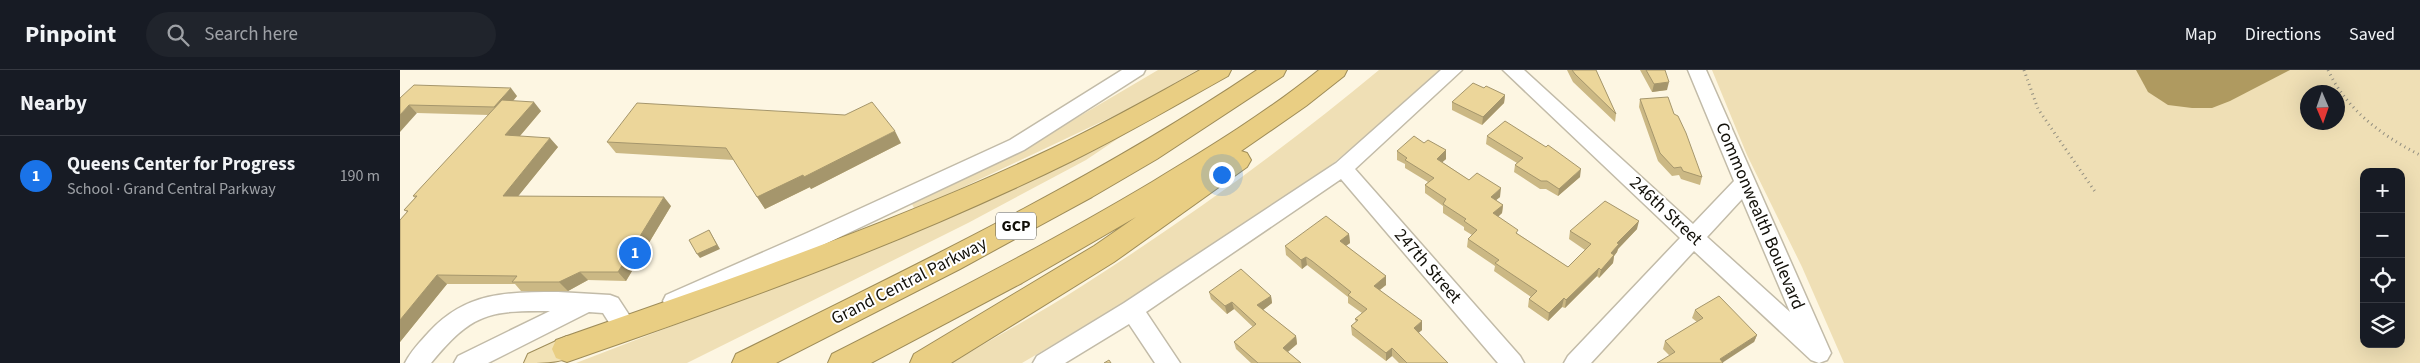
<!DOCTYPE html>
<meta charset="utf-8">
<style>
body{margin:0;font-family:"Source Sans 3",sans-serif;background:#20242c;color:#f1f3f6}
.controls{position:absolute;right:15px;bottom:15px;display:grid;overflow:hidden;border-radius:10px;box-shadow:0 5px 20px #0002}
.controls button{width:45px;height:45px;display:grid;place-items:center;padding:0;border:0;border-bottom:1px solid #363941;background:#171b24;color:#f1f3f6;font:25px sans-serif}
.compass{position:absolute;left:1900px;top:15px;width:45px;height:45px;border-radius:50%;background:#171b24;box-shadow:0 5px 20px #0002;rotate:178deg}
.you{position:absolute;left:821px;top:104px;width:18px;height:18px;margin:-12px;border:4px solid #fff;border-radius:50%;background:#1a73e8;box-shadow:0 0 0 8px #1a73e833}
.badge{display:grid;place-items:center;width:32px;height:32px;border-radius:50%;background:#1a73e8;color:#fff;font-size:16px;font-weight:700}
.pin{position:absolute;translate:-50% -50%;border:2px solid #fff;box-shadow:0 1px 5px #0006}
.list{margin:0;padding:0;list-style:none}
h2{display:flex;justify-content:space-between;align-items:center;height:65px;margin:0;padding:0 20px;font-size:21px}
h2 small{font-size:16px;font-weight:400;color:#9ea1a6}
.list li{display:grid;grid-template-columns:32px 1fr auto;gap:15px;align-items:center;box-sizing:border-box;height:80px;padding:0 20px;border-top:1px solid #363941}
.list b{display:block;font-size:19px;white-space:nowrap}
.list p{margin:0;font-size:16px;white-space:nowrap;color:#9ea1a6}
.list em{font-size:16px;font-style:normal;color:#9ea1a6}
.icon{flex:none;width:28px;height:28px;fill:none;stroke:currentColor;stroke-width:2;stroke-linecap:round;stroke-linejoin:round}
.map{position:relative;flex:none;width:2020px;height:293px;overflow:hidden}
header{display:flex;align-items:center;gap:30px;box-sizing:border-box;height:70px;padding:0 25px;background:#171b24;border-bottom:1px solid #363941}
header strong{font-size:24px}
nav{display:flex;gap:28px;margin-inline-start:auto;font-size:18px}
.search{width:350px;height:45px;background:#20242c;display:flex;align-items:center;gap:12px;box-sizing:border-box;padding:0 18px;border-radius:28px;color:#9ea1a6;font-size:19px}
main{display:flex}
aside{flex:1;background:#171b24}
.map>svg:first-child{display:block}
.green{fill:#efdfb5;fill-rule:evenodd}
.water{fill:#af9a60}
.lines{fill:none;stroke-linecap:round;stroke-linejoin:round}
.minor-casing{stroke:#c2bba8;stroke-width:3}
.major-casing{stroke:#9e8c58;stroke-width:2}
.highway-casing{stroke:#9e8c58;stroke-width:2}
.path{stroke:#938f80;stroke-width:3;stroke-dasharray:1 4;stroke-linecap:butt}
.minor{fill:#fff;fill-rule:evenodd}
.major{fill:#f2e2b5;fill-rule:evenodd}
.highway{fill:#e9ce83;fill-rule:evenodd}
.wall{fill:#cbb884}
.shaded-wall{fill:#a5966c}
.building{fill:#ecd69a;stroke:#a5966c}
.labels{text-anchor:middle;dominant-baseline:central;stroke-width:4;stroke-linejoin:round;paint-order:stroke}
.shield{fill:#fff;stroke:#595853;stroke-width:1}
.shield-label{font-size:16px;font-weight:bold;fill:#121009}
.street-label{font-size:18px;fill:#121009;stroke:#fff}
</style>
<header>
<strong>Pinpoint</strong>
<div class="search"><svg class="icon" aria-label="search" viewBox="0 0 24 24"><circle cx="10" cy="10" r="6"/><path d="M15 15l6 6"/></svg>Search here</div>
<nav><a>Map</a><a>Directions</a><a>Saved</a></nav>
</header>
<main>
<aside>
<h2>Nearby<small></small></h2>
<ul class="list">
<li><span class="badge">1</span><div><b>Queens Center for Progress</b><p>School · Grand Central Parkway</p></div><em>190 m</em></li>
</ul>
</aside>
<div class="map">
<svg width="2020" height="293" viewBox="0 0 2020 293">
<rect width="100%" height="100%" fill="#fdf6e2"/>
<path class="green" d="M758,0H797L737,35L515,140L512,134L651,63Z
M979,0H1044L936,91L891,126L778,199L673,263L622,293H552C595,267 640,243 682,216C786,150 885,78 979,0Z
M1312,0H2020V293H1444L1402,197L1347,85ZM1908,22H1938V52H1908ZM1964,102H2001V274H1964Z
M753,45L686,90L568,153L287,293H176L376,216Z"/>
<path class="water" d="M1736,0H1890L1830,31L1812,38H1792L1768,35L1748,22Z"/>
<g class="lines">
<defs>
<path id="minor" d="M722,0H745L743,4L624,80L423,175L282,237L274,240L266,237L263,231L266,225L407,163L610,70Z
M1041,0H1062L955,99L1120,286L1124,293H1098L941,109L746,242L780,293H755L729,254L665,293H633L637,286L724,233L936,93Z
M1103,0H1124L1293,154L1334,111L1288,0H1306L1431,283L1427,290L1419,293L1411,290L1294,181L1191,293H1164L1168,286L1280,168ZM1342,129L1390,242L1307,167Z
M158,222L210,225L218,228L235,254L231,261C215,266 211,255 203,243L189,242L88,293H54L58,286L150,241C88,240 71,244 31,293H5C11,281 20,272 29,262C66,222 106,222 158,222Z"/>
<path id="major" d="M167,266L178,270L182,279C172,293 144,293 124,293L128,284Z"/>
<path id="highway" d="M800,0H831L828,6C776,35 725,65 672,91C510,171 338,233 167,292L156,288L152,279L156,270C324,211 493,154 653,78C703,54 752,27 800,0Z
M857,0H886L883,6L757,89L692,127L560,199L376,293H332L336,284C514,196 692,111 857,0Z
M919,0H947L944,6L906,36L841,81L847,83L851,90L847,97L714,192L551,293H510L514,284L694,176L736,147L622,213L471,293H428L432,284C540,229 648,174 752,112C810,77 867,42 919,0Z"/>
</defs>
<use href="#minor" class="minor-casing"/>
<use href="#major" class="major-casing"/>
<use href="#highway" class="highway-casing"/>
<path class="path" d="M1624,0L1638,39L1696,123
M1928,0C1946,39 1982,66 2020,85"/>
<use href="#minor" class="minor"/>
<use href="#major" class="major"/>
<use href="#highway" class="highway"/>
</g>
<path class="wall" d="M1167,0H1196L1216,44L1215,52L1173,12Z
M1240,0H1265L1267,20L1252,22Z
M1084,18L1105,25L1104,33L1082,55L1052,40V32Z
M117,26L113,31L141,41L120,66L158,77L118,126L271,136L226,211L188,210L168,221H121L115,214H47L0,272V150L7,142L4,140L15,128L13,126L89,45L17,43L0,28Z
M1240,29L1274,44L1302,107L1300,115L1281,109L1279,105L1272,106L1258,91L1239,37Z
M1087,66L1180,107L1158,126L1146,119H1140L1114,102L1115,95L1117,93L1086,74Z
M207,72L501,73L411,119L410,117L365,139L334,90L216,83Z
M997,81L1046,89L1042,92L1069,110L1100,127L1096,130L1103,135L1102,143L1098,147L1118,164L1168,197L1185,180L1169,169L1170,161L1237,159L1218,179L1217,182L1214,186L1213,193L1199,208L1197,206L1165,238L1162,237L1148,251L1128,237L1129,229L1131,227L1094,201L1095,196L1067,177L1068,169L1072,165L1064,160V157L1043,143V136L1025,123V115L1028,112L1005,98V94L997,90Z
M949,164L950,173L946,176L986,206V215L980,220L1022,260L1018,263L1048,293H999L992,286L986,291L952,265L951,256L956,252L955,249L962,243L948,233V227L907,195L902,199L886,185L885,176Z
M809,222L871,226L872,233L863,240L896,266L897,274L888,282L901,293H851L836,279L834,272L853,257L834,239L827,244L811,229Z
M1295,240L1357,265L1354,272L1269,285L1263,279L1265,271L1297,252L1292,248Z"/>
<path class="shaded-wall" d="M1269,12L1267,20L1252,22L1254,14Z
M111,18L117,26L101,45L94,37Z
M1105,25L1104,33L1082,55L1083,47Z
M134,32L141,41L113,74L105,65Z
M9,35L17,43L0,62V45Z
M495,61L501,73L411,119L404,107Z
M150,68L158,77L111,135L103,126Z
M1046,80V89L1037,97V89Z
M1181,99L1180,107L1158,126L1159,119Z
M403,105L410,117L365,139L357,127Z
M1101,118L1100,127L1090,135L1091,127Z
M264,127L271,136L226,211L218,202Z
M1103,135L1102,143L1092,152L1093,143Z
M1239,151L1237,159L1218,179L1217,182L1214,186L1213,193L1199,208L1201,200L1217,173Z
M309,160L320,179L300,188L297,184Z
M949,164L950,173L941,179L940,171Z
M906,187L907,195L902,199L901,190Z
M1199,198L1197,206L1165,238L1166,230Z
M180,202L188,210L168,221L159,212Z
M37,205L47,214L0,272V250Z
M986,206V215L974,224V216Z
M871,226L872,233L859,243L857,235Z
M1164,228L1162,237L1148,251L1149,243Z
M832,232L834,239L827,244L825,236Z
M1022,251V260L1014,267V258Z
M1357,265L1354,272L1322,293L1320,289Z
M896,266L897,274L884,285L883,278Z
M992,278V286L986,291V283Z"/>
<path class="building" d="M1172,0H1196L1216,44L1175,4Z
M1246,0H1265L1269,12L1254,14Z
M1073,13L1084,18L1086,16L1105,25L1083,47L1052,32Z
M14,15L111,18L94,37L9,35L0,45V28Z
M1268,27L1274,44L1278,46L1286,63L1302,107L1283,101L1281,97L1274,98L1260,83L1240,29Z
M102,30L134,32L105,65L150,68L103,126L264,127L218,202H180L159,212H112L117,206L37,205L0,250V150L8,141L4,140L17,126H13Z
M472,32L495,61L404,107L403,105L357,127L326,78L207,72L237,33L445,45Z
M1105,51L1146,77L1148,75L1181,99L1159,119L1147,111H1141L1115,95L1123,88L1087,66Z
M1014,66L1024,73L1028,70L1046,80L1037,89L1069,110L1077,103L1101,118L1091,127L1103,135L1093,143L1118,160L1116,163L1168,197L1191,174L1170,161L1205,131L1239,151L1217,173L1219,174L1211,183L1214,185L1201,200L1199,198L1166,230L1164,228L1149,243L1129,229L1137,221L1095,193L1099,190L1068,169L1077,160L1064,151L1066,149L1043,134L1046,129L1025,115L1034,108L1005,90L1007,88L997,81Z
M926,146L949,164L940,171L986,206L974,216L1022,251L1014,258L1048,293H1007L992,278L986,283L951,256L958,250L955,249L967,239L948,225L951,222L912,191L906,187L901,190L885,176Z
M309,160L317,175L297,184L289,170Z
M841,199L871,226L857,235L896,266L883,278L901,293H858L834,272L856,254L832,232L825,236L809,222Z
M1319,226L1357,265L1320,289L1323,293H1257L1275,282L1265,271L1303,248L1295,240Z
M709,290L711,293H704Z"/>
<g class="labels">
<rect class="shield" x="596" y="142.5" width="40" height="27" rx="4"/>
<g class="shield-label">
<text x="616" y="156">GCP</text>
</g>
<g class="street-label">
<text transform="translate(1266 141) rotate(43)">246th Street</text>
<text transform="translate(1360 146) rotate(67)">Commonwealth Boulevard</text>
<text transform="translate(1028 196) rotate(49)">247th Street</text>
<text transform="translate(509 211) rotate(-27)">Grand Central Parkway</text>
</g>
</g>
</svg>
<div class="controls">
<button>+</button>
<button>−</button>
<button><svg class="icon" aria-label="locate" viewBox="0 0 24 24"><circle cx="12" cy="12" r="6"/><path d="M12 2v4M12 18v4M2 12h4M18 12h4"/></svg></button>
<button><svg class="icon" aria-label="layers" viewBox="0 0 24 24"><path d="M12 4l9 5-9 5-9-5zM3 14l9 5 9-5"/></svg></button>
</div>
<svg class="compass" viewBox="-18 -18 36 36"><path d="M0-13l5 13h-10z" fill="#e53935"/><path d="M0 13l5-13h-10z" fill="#9ea1a6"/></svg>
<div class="you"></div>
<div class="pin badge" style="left:235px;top:183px">1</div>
</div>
</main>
